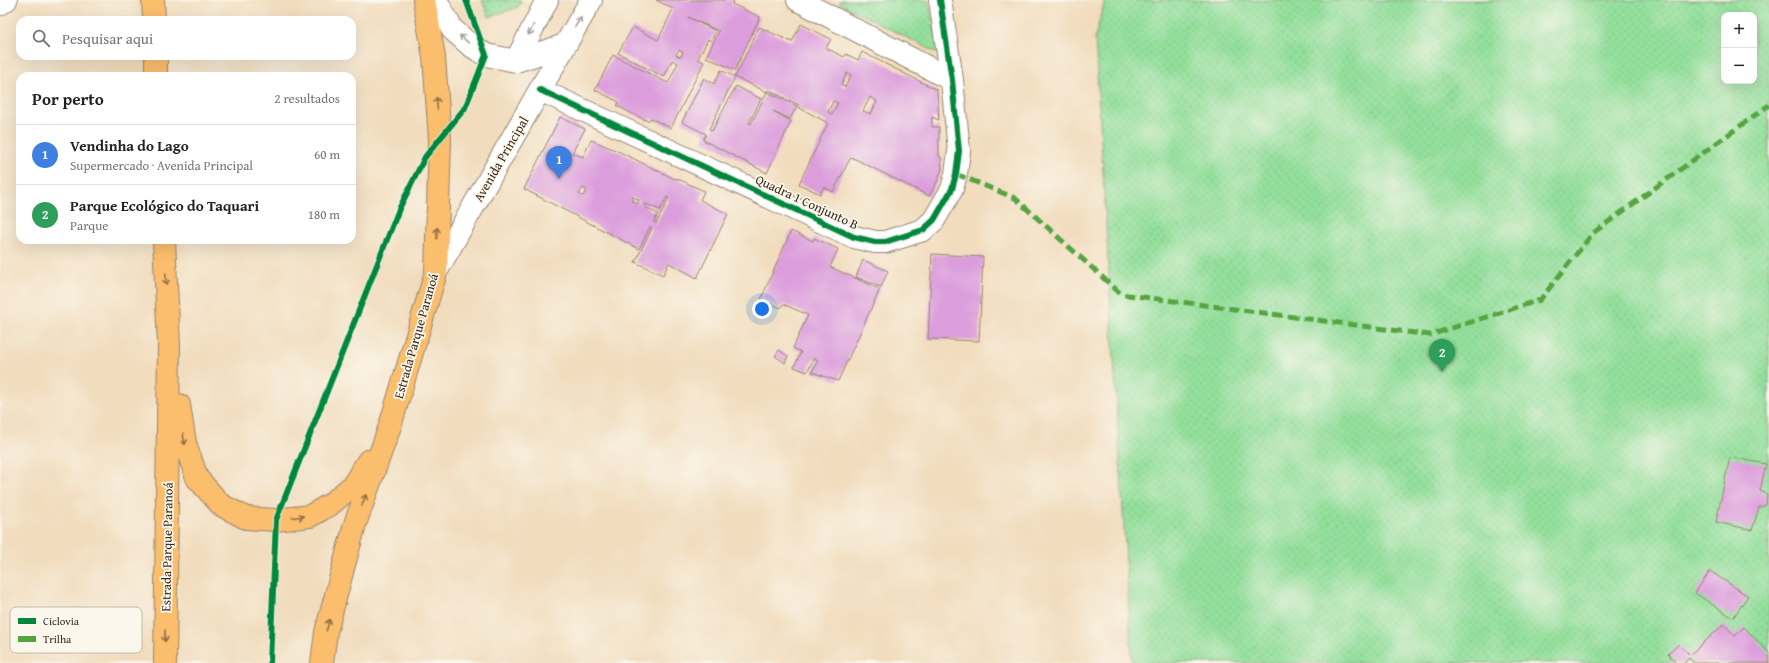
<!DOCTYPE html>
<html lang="pt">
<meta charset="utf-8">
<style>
body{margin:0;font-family:"Gentium Book Plus",serif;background:#f6f6f6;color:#202124}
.controls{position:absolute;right:12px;top:12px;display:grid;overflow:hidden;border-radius:8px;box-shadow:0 4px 16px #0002}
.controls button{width:36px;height:36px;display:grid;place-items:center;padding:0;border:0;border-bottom:1px solid #e0e0e0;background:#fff;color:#202124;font:20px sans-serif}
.you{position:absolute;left:762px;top:309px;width:14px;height:14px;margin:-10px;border:3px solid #fff;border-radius:50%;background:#1a73e8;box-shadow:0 0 0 6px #1a73e833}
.badge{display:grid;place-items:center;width:26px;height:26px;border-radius:50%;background:#d93025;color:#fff;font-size:13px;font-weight:700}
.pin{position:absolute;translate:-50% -33px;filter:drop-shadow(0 1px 2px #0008)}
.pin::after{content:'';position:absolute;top:21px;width:14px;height:12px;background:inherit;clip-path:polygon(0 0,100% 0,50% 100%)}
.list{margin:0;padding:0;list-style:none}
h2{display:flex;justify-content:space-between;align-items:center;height:52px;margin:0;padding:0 16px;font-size:17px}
h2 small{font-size:13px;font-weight:400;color:#757577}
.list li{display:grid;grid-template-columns:26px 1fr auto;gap:12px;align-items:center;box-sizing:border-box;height:60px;padding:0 16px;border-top:1px solid #e0e0e0}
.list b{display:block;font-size:15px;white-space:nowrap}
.list p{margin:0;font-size:13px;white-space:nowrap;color:#757577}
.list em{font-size:13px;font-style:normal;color:#757577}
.icon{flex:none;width:22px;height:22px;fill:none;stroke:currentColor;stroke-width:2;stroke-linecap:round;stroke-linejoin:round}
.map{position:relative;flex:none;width:1769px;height:663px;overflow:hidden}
.search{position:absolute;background:#fff;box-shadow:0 4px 16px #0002;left:16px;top:16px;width:340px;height:44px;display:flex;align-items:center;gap:10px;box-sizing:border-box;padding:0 14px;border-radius:12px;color:#757577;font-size:15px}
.panel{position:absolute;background:#fff;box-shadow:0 4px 16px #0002;left:16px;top:72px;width:340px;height:172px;border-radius:12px}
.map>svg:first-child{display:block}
.park{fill:url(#park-dots);stroke:#67845c;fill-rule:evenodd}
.building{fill:#db9ddc;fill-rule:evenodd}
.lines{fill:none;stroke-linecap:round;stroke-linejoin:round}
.minor-casing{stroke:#96836e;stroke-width:24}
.major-casing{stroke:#96836e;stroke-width:24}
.minor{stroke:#fff;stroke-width:22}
.major{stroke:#fabe6d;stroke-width:22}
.quiet{stroke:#54a441;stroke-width:5;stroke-dasharray:10 5;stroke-linecap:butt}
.cycleway-casing{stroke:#fbf7ec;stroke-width:8}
.cycleway{stroke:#00873e;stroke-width:6}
.oneway{stroke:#a79f9a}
.oneway2{stroke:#916d42}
.labels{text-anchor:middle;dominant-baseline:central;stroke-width:3.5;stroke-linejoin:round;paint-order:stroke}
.street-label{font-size:13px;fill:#3b2a1e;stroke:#fbf7ec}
.key{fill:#fbf7ec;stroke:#c1baae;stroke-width:1}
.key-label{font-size:11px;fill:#3b2a1e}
</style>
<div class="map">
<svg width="1769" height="663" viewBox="0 0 1769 663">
<defs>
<pattern id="park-dots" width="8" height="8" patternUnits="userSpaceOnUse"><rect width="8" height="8" fill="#93df9b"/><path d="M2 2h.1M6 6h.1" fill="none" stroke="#80c085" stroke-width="1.8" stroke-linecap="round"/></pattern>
</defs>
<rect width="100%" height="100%" fill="#fbf7ec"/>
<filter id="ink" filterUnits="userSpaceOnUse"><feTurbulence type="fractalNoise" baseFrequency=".025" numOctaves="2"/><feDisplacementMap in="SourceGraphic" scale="8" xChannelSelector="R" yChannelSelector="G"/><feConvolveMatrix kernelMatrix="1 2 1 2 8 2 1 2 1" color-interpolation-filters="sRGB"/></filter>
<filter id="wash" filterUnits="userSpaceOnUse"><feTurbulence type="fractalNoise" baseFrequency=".012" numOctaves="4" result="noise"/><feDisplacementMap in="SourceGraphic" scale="16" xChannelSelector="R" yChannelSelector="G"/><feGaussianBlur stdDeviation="0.9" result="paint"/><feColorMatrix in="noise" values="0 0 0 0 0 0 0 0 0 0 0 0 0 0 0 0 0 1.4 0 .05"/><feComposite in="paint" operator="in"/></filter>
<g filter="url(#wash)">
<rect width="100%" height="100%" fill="#f1dcbd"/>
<path class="park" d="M482,0H521L518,7L489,17Z
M841,0H928L941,55L839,3Z
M1105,0H1769V663H1132L1095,37ZM1724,15H1754V81H1724Z"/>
<g id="blocks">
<path class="building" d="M656,0H734L732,4L760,17L735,70L706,57L719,31L688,17L716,31L711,41L708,39L698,59L704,62L671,128L650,118L648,121L637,116L617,106L619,102L595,90L613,55L668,83L678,63L672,60L664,77L618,53L633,27L658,40L673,9ZM679,50L683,52L681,57L676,55Z
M801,24L831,39L826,48L844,57L846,54L858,60L862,52L937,90L939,120L932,117V127H939V156L941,157L942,169L937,182L929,196L851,157L833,192L824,187L820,194L799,184L828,123L798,107L799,105L768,90L767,92L797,106L790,119L773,111L791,121L767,173L703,140L706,134L682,122L704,78L714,84L721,70L735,77L759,27L792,42ZM847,73L851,75L845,87L841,85ZM735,77L767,92L751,124L749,123L761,99L736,86L712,131L709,129ZM870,97L877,101L871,114L863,111ZM833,101L838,103L832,114L828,112Z
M560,117L585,129L572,153L583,157L591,140L620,152L675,179L676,178L704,191L700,200L728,214L697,278L669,263L663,275L635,262L652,228L650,227L639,249L524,189ZM583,188L587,190L583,196L579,194ZM633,197L639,200L638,204L631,200ZM667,197L669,198L656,224L654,222L658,214L645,207L646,204L660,210Z
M791,231L813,241L814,238L838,249L830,267L880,289L838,381L812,372L818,360L814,358L807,372L794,367L801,352L793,348L808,315L783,304L781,308L761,299Z
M932,254L983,257L979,341L928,339Z
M863,260L888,271L881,287L856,277Z
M779,350L788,356L785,363L775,356Z
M1730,457L1766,464L1760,491L1767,494L1766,505L1761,507H1759L1752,530L1716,522Z
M1710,571L1748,596L1733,618L1695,593Z
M1724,624L1735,636L1744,627L1769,653V663H1694L1689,658L1684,663H1676L1668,654L1679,644L1690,655Z"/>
</g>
</g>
<g filter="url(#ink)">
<use href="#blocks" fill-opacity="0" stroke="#96836e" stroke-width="1"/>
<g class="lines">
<defs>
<path id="minor" d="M436,0L452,29L470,45L486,55L516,61L565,45
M798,0L952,80
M0,4L6,0
M516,61L547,0
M540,90L854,237L875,242H885L923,230L934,220L952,189L956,174L959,151L952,80L940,0
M436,272L591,0"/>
<path id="major" d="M153,0L154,20
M156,56V76
M164,240L169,345L165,663
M179,405L185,443L197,478L221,505L246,518L276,520L310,516L331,504L353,485L368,461
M322,663L326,632L355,524L390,426L436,272L440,139L434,57L424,0"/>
</defs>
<use href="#minor" class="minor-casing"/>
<use href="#major" class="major-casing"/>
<use href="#minor" class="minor"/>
<use href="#major" class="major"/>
<path class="quiet" d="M956,174L1015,198L1121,294L1430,335L1540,300L1593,233L1769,105"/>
<defs>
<path id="cycleway" d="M540,90L854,237L875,242H885L923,230L934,220L952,189L956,174L959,151L952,80L940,0
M270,663L276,520L399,209L425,157L465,108L486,55L466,0"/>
</defs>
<use href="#cycleway" class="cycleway-casing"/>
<use href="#cycleway" class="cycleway"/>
</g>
<defs><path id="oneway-shaft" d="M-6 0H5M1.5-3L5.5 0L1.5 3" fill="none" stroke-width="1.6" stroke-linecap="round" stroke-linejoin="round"/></defs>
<g class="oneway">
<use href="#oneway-shaft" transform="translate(578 22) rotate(-59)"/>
<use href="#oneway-shaft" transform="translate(531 30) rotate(117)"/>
<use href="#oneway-shaft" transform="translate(464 39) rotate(-139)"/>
</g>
<g class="oneway2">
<use href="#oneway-shaft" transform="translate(437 103) rotate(-94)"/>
<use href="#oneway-shaft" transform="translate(437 233) rotate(-88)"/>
<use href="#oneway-shaft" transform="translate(166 279) rotate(87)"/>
<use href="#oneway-shaft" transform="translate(184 439) rotate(80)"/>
<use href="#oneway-shaft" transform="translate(364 500) rotate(-71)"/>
<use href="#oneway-shaft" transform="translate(298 517) rotate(-5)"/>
<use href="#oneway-shaft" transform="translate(328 625) rotate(-75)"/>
<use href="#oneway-shaft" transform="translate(165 636) rotate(90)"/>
</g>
</g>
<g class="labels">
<g class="street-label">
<text transform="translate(501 159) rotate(-60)">Avenida Principal</text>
<text transform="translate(807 202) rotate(25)">Quadra 1 Conjunto B</text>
<text transform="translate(416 336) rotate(-74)">Estrada Parque Paranoá</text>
<text transform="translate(167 547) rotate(-89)">Estrada Parque Paranoá</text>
</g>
</g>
<rect x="10" y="607" width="132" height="46" rx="6" class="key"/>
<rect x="18" y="618" width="18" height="6" fill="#00873e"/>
<rect x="18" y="636" width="18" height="6" fill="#54a441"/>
<g class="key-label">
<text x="43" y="625">Ciclovia</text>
<text x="43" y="643">Trilha</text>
</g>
</svg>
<div class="controls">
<button>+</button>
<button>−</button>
</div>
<div class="you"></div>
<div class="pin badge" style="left:559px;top:179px;background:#3f7fe0">1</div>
<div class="pin badge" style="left:1442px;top:372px;background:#2e9e5b">2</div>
<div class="search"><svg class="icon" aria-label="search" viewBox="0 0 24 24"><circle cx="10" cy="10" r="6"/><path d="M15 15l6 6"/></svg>Pesquisar aqui</div>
<section class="panel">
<h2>Por perto<small>2 resultados</small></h2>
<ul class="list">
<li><span class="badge" style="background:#3f7fe0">1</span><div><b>Vendinha do Lago</b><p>Supermercado · Avenida Principal</p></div><em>60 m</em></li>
<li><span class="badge" style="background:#2e9e5b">2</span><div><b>Parque Ecológico do Taquari</b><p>Parque</p></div><em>180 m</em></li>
</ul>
</section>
</div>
